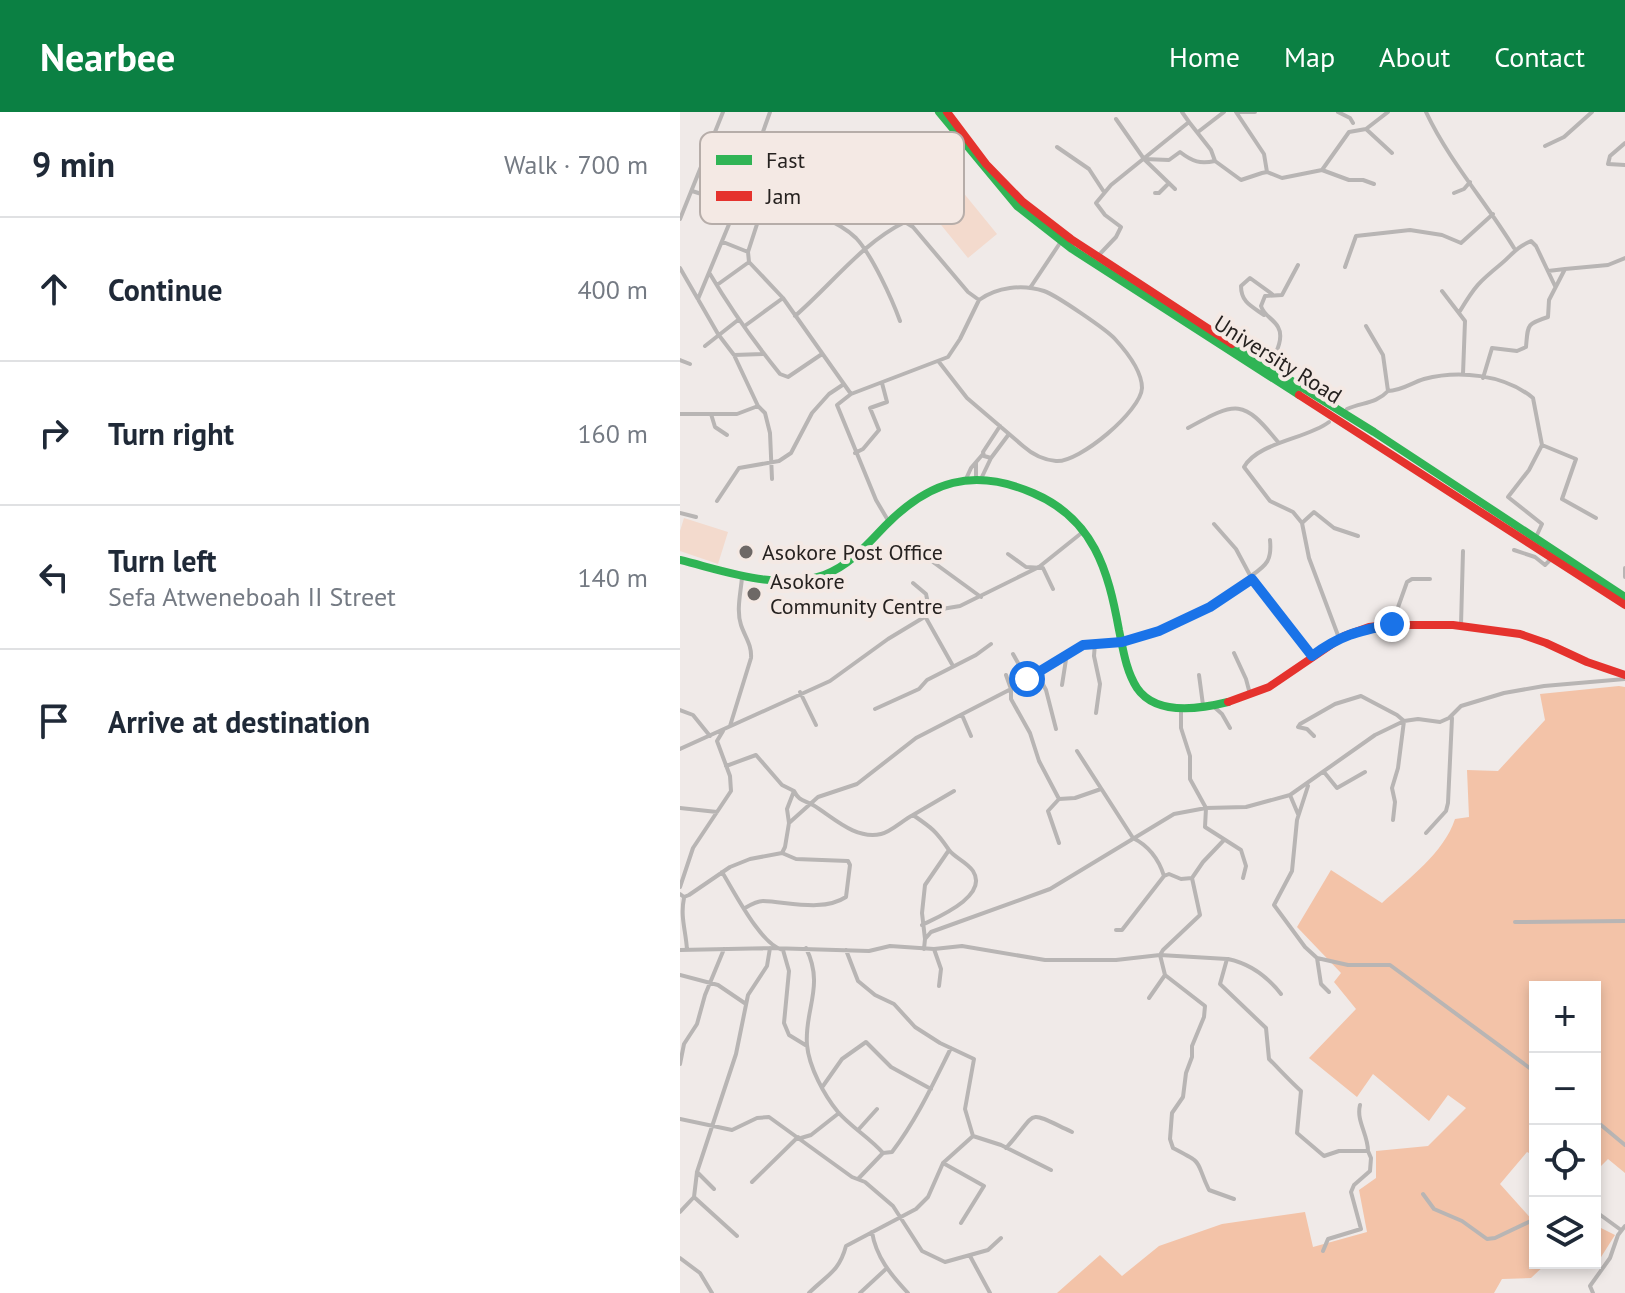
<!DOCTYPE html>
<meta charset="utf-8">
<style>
body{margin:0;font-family:"PT Sans",sans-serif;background:#f2f2f3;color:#1f2937}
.controls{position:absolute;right:24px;bottom:24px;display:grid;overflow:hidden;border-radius:0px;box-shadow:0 4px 12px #0003}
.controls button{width:72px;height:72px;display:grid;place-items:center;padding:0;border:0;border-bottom:2px solid #e0e1e3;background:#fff;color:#1f2937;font:40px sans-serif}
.stop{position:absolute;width:24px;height:24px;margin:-18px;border:6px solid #1a73e8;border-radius:50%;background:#fff}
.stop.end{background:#1a73e8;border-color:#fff;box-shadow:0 2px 8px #0008}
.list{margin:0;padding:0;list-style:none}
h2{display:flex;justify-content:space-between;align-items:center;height:104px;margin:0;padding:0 32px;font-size:34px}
h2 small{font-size:26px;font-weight:400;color:#747a83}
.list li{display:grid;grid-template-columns:52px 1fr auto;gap:24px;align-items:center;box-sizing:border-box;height:144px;padding:0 32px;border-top:2px solid #e0e1e3}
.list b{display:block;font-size:30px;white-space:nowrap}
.list p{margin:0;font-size:26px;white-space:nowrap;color:#747a83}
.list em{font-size:26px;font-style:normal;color:#747a83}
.icon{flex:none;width:44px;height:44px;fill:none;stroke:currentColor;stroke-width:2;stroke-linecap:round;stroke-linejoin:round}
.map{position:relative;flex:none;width:945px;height:1181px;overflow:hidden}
header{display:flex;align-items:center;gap:48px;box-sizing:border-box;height:112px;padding:0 40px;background:#0b8043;color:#fff}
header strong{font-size:38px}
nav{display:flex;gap:44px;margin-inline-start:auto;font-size:28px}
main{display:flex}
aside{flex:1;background:#fff}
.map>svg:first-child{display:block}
.green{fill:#f3dacd}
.forest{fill:#f3c3a8}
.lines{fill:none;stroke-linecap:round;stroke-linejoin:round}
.street{stroke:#b8b5b4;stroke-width:4}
.fast{stroke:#30b455;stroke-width:8}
.jam{stroke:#e5322d;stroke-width:8}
.route{stroke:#1a73e8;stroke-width:10}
.poi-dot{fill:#6d6866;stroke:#f4e9e4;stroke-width:3}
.labels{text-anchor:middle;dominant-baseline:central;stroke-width:8;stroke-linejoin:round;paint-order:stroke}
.street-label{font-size:22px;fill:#262220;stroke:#f4e9e4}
.poi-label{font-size:22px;fill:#262220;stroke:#f4e9e4;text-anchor:start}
.key{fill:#f4e9e4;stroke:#b6ada9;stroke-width:2}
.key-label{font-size:22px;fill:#262220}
</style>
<header>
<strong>Nearbee</strong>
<nav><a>Home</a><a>Map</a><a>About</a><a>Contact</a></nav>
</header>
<main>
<aside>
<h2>9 min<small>Walk · 700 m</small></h2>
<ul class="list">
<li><svg class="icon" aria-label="ahead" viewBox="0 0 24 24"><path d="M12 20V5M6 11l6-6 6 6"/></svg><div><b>Continue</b></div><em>400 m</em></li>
<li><svg class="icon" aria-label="right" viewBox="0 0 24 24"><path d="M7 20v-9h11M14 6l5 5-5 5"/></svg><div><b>Turn right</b></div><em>160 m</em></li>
<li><svg class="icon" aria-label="left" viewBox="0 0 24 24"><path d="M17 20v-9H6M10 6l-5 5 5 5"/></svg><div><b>Turn left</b><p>Sefa Atweneboah II Street</p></div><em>140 m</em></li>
<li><svg class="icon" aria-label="arrive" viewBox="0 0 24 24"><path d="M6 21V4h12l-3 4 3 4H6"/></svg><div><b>Arrive at destination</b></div></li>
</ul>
</aside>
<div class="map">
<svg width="945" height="1181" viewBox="0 0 945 1181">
<rect width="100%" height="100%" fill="#f0eae8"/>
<path class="green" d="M273,68L317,122L288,146L244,92Z
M4,406L48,420L38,452L0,439V419Z"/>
<path class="forest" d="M939,574L945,575V1061L928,1047L915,1060V875H855V1044L847,1040L820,1072L855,1111V1151H867L851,1166L822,1167L814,1181H377L420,1143L442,1164L479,1134L542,1112L625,1100L633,1135L687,1120L679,1078L696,1066V1039L748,1034L786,996L768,983L749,1009L693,962L677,985L629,946L676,897L654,870L661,861L617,815L651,758L702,791C728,767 764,741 775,707L789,705L787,658L818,659L865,608L860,582Z
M915,1113L935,1123L916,1153L911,1151H915Z"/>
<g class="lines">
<path class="street" d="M556,0L584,42L587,60
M558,0H575
M658,0L670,6L673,11
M746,0C769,49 806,90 834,136
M436,7L464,47L495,77
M509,10L531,38L535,49
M686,17L712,41
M518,20L544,0
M945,31L930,44L928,52L945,53
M865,34L884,25L912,0
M377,35L409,57L424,80
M258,44L267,34L261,28
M464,47L489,48L500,40C513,50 520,52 535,49L561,68L582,61L587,60L602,66L642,58L669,20L686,17L708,0
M275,51V45L267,34L277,26
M642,58L669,68H683L694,72
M12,79L57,93
M475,81H479L489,71
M774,81L784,77L790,70
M86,84C113,93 156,106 176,126C192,143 212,187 220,209
M0,107L43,0
M43,130L68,140L69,150L103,186L171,282
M68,140L88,78L110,37
M418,144L436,125L441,115L425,103L416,91L431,73L509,10L502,0
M665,155L676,124L730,118L762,123L781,131L813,102
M0,156L38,222L54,243L78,294L85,301L90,321L92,367
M868,159L885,157
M30,162C50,196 75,231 100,262L108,265L142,242
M37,173L69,150
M350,176L380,131
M762,179L785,209L783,262
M18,187L57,93L90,0
M780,199C795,174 799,170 821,152C833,142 835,136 851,129L856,134L875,174
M584,203C571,194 561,190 561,174L570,166L592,182
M115,204C151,173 182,131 225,110L233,115L288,180L299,188L280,227L268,245L171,282L157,293L196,388L209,410
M66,213L103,186
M686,214L703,243L708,279C721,279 731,271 744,267C778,258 824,262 853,286L862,333L896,347L882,387L916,406
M25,234L58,208
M54,243L83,242
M0,248L10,252
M259,250L287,286L343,334C352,342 364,348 376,349C399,351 461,299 462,276C462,259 446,239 435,227C427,218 376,183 364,179C342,172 317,175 299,188
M589,255C594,244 605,227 598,215C593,206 584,204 581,194L585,184L602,183L618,153
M803,266L812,236L837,239L846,235C848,213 846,212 868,205L869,188L885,157L928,153L945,146
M667,297C682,290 696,292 708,279
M0,302H57L78,294
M31,302L35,315L47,323
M649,310C627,327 578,330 564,355L590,389L613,400L622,411L629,446L659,526
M320,314L303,340L304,344L311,346L329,322
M508,316C557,289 563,287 598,330
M175,341L183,337L199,318L190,296L207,290L202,271
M286,367L291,356L303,342
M296,369V351
M300,369L311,346
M37,389L59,356L99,349L111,341L132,301L149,282L164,272
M0,401L16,405
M622,411L634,400L654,416L678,424
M534,412L556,437L572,467L632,544
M856,425L862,412L828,385L849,358L862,333
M231,434L301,485
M834,438L855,445L865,453L871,447
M328,442L346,455L363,456L373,477
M945,456V465
M571,464C587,453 592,448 590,428
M233,471L246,482L249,496L256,498
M246,506L273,554
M712,512L727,470L732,467H750
M781,513L783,439
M415,531L414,544L420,572L416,601
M554,541L566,567L570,582
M333,542L347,567
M357,561L366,578L376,617
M326,563L331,577V587L350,621L359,649L379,687L395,686L421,677
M519,563L523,593
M382,573L387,541
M120,580L136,613
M532,593L542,602L550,616
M195,597L239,577L247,568L296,543L311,532
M501,597V616L510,644V667L526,696L525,715L561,738L566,754L563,766
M0,598L13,603L30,624
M282,603L291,624
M50,614L71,546C72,533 65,525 61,513C56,498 61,480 62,465
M634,624L627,617L618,615L620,612L655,592L681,584L717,603L724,609L718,656L712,676L715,690L713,708
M0,637L150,569L208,527L256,498L280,494L359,455L404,419
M397,639L453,726C469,734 479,748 484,764L442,818H436
M46,654L76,643L102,673L114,679L107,697L109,711
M644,660L657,676L685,660
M628,674L617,708L612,759L594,793L625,835L637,846L641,872L649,880
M114,679C119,689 124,688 133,693C153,705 175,728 201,722C211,720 223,708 233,703C252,716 256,719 269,738C275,746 287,750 293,759C309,784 258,805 242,813
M610,683L618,702
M379,687L368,699L379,731
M0,696L37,700
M233,703L274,679
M746,721L766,699L768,691L772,606
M42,760C55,781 81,833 103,838L109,859L104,911L109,923L127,934
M484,764L489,762L501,767L512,766
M0,775L13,736L51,679L50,664L37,629L43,619
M0,782L4,785L9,783L50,755L70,747L102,741L105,735L109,711L138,685L177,672L236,626L331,577L387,541L403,533L442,530L479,519L530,495L572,467
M4,786C0,805 6,819 7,838
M65,796C70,793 77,789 83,789C109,790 143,800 166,785L170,753L168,749L116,747L102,741
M835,810L945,809
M245,827L242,801L245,773L269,738
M126,836C145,874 124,898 127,933C129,955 144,983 158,1000C171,1015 190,1026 203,1041L212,1040C237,1007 253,972 271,936
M244,837L245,827L251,820L370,777L494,702L526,696L566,695L610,683L695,623L724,609L738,607L760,610L769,606L781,594L824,581L864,574L945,567
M254,837L261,857L259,874
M0,838L90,836L189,839L210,834L254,837L282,834L365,848H436L480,843L547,847L540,872L586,916L589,947C600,958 609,968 621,979L617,1021L644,1044L659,1039H688C688,1022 676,1009 680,993
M166,838L178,869L195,883L214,892L235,915L260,931L294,947L285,997L293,1024
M637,846L668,853H710L855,960
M548,847C571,852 587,864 601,882
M0,863L38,873L66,892
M485,863L525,894L524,905L512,934V945L506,961L503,985L492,1001L490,1027L493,1036C526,1053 514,1047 529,1078L554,1087
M469,886L485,863L480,843L483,838L520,803L512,766L523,750L544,728
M0,952L4,932L17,912L25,883L44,837
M143,974L162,947L186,930L211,955L251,977
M0,1007L52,1018L77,1006L89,1005L172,1065L185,1070L213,1094L242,1139L265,1150L308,1138L321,1126
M915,1008L945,1033
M179,1017L197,997
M121,1026L131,1023L159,1001
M326,1036C360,999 343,997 392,1020
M263,1051L304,1074L281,1111
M17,1060L34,1077
M178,1067L203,1041
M72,1070L118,1025
M743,1082L754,1097L782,1109L807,1127L815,1126L855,1107
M14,1085L57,1124
M915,1099L941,1118
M0,1100L14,1085L17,1060L56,942L68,883L87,854L90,836
M192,1120C196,1145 211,1163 228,1181
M643,1139L648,1127L681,1117L671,1080L674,1073L690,1059L691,1046L688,1039
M290,1144L310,1181
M0,1146L20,1161L32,1181
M129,1181C147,1163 159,1160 166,1134L236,1097L248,1085L263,1051L293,1024L321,1033L371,1058
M180,1181L207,1156
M913,1181L910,1174L930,1146L938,1123L945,1114"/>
<path class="fast" d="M259,0L337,94L392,137L619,283
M552,232L694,320L945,485
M0,448C45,459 98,479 144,463C169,454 187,433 205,414C249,369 293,355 353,381C414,407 428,458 439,518C443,537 446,559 457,576C476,604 520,597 548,590"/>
<path class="jam" d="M267,0L306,52L343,90L391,127L552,232
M619,283L945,493
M548,590L589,575L664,524L689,515L706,513H773L840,522L866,531L907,550L945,563"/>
</g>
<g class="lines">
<path class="route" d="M347,567L403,533L442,530L479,519L530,495L572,467L632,544C660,523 678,519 712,512"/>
</g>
<g class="poi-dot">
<circle cx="66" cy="440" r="8"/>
<circle cx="74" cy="482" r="8"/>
</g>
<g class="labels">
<g class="street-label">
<text transform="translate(598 247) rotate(32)">University Road</text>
</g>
<g class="poi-label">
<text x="82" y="440">Asokore Post Office</text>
<text x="90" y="469">Asokore<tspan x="90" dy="25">Community Centre</tspan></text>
</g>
</g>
<rect x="20" y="20" width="264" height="92" rx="12" class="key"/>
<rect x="36" y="43" width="36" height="10" fill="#30b455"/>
<rect x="36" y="79" width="36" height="10" fill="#e5322d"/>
<g class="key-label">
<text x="86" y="56">Fast</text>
<text x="86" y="92">Jam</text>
</g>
</svg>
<div class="controls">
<button>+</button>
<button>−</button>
<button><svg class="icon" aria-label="locate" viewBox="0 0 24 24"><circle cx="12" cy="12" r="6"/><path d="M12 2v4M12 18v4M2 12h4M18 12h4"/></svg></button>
<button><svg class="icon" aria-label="layers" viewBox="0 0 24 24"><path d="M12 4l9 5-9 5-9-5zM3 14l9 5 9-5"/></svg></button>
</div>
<div class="stop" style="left:347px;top:567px"></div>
<div class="stop end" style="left:712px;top:512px"></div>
</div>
</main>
